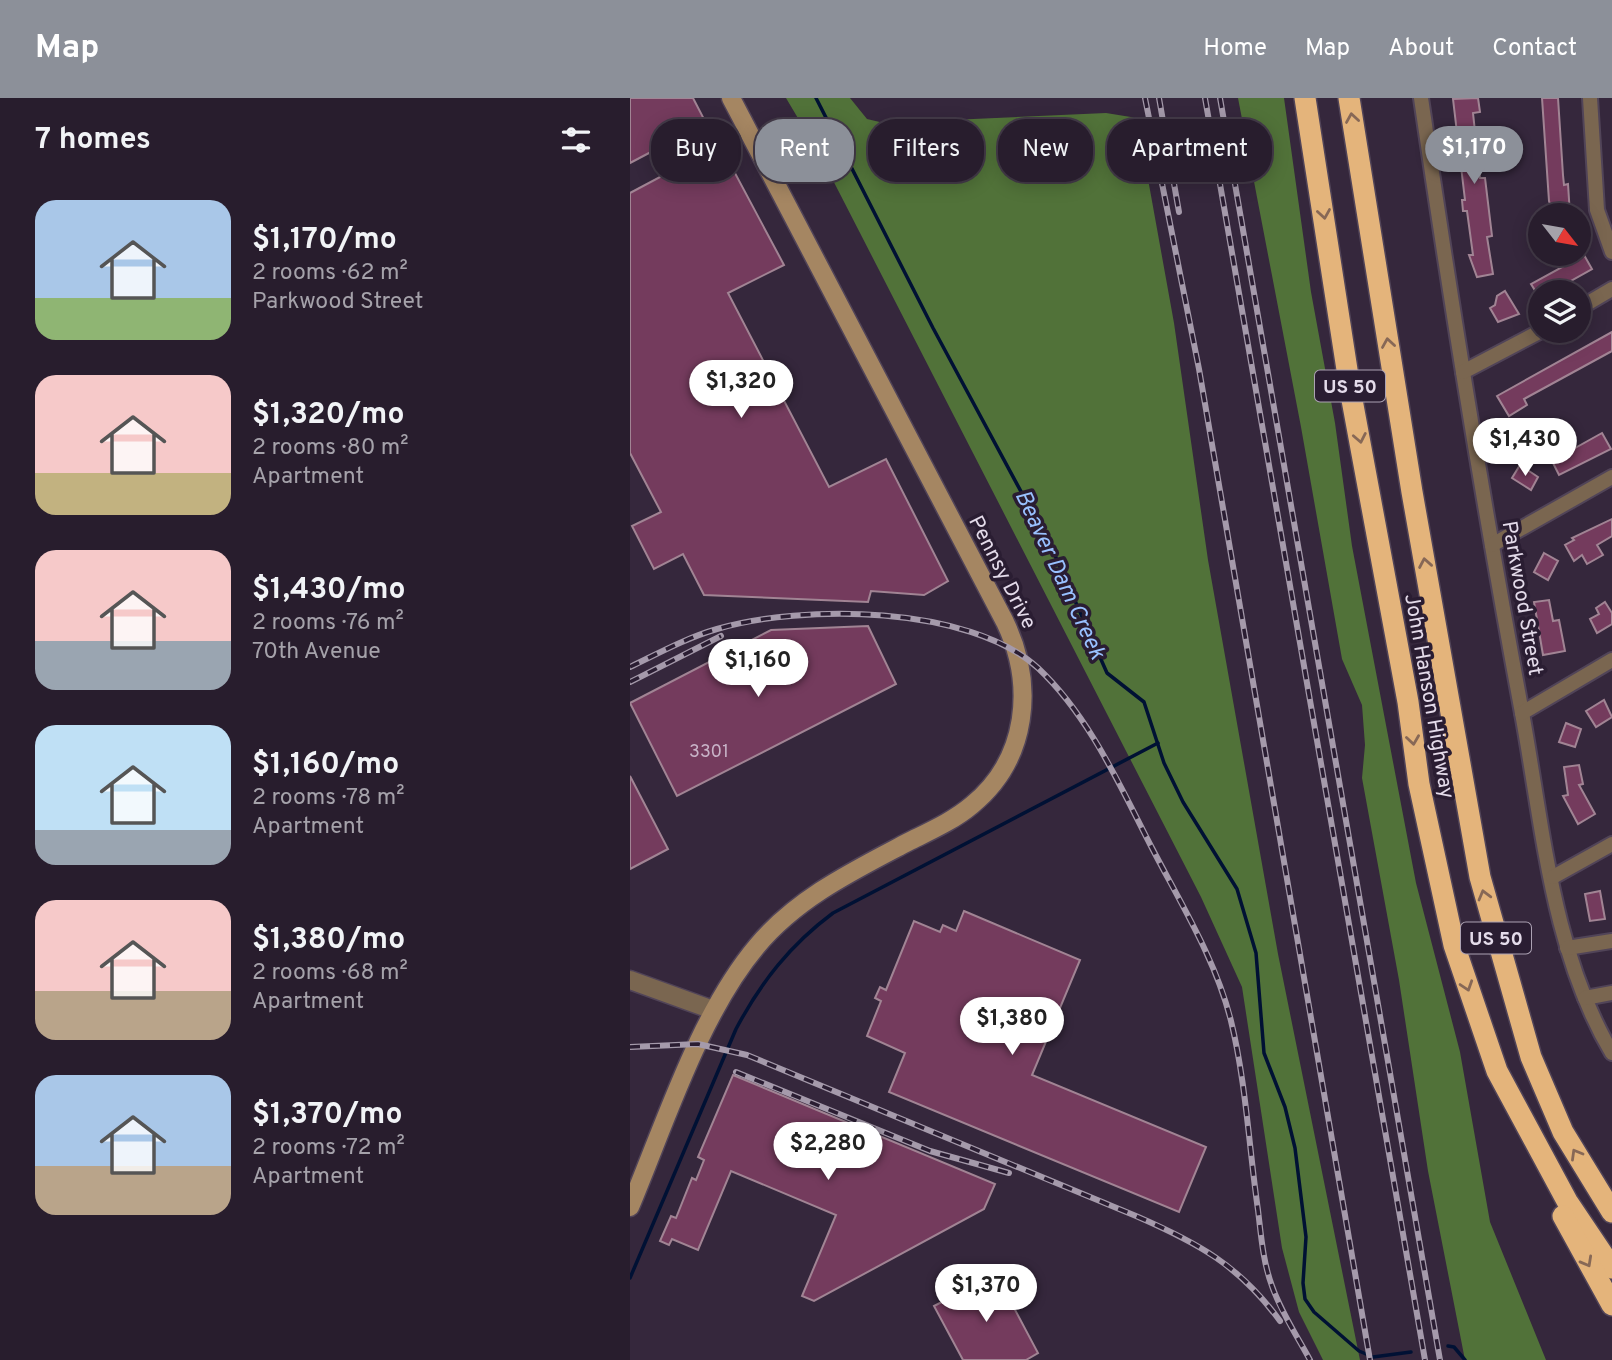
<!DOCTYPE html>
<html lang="en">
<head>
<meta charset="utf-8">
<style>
	body { margin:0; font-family:Overpass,sans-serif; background:#302635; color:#f1f3f6; height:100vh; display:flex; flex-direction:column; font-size:26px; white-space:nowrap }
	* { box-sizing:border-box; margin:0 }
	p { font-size:23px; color:#a5a2aa }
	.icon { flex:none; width:38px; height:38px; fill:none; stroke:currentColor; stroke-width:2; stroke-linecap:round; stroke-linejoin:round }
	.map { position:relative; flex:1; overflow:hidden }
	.side { display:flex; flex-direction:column; background:#281d2d; width:630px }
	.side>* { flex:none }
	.banner { position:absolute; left:21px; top:21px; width:665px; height:63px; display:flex; gap:14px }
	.needle { width:46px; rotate:121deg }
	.buttons { position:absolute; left:898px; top:105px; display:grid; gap:14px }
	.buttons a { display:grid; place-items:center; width:63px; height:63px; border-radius:50%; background:#281d2d; box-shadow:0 4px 18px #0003,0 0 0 2px #443b49; font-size:35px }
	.price { position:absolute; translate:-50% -60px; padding:0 16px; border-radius:24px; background:#fff; color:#222; font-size:23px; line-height:46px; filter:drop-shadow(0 2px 4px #0008) }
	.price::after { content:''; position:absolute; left:50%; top:42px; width:21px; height:16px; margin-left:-10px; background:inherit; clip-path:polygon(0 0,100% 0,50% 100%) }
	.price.active { background:#8c9099; color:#fff }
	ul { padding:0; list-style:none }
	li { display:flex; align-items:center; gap:21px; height:175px; padding:0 35px }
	li span { display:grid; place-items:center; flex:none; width:196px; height:140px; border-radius:21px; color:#555 }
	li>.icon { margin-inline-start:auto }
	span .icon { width:84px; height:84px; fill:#fffc; stroke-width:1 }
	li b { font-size:30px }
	h2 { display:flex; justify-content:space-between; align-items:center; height:84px; padding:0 35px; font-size:30px }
	.tag { padding:0 24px; border-radius:28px; background:#281d2d; box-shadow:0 4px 18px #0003,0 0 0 2px #443b49; font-size:24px; line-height:63px }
	.tag.active { background:#8c9099; color:#fff }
	header { display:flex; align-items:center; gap:42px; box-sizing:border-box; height:98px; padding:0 35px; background:#8c9099; color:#fff }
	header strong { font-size:33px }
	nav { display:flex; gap:38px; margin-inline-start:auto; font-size:24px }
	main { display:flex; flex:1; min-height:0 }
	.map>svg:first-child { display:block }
	.forest { fill:#517239 }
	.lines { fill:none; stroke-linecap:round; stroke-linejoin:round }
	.stream { stroke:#001134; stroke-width:3.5 }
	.building { fill:#743b5d; stroke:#a18494; stroke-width:2 }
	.minor-casing { stroke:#514458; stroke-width:18 }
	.tertiary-casing { stroke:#514458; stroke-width:21 }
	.secondary-casing { stroke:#514458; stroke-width:21 }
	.motorway-casing { stroke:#514458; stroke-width:24 }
	.minor { stroke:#7a6650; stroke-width:14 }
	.tertiary { stroke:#7a6650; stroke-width:18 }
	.secondary { stroke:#a58662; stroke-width:18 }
	.motorway { stroke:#e4b47b; stroke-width:21 }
	.rail-casing { stroke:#a59aab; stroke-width:6 }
	.rail { stroke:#2a1d32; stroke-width:3.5; stroke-dasharray:10; stroke-linecap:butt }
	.oneway { stroke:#876856 }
	.labels { text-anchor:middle; stroke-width:7; stroke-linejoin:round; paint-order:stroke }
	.number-label { font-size:18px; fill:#c8b3c7 }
	.shield { fill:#2a1d32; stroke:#aca2b3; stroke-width:2 }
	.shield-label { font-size:19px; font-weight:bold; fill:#e4dbea }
	.street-label { font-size:21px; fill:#e4dbea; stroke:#2a1d32 }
	.water-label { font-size:23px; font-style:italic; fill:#99c1ff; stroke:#2a1d32 }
</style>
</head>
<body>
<header>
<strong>Map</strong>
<nav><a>Home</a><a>Map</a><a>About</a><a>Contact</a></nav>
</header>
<main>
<section class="side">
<h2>7 homes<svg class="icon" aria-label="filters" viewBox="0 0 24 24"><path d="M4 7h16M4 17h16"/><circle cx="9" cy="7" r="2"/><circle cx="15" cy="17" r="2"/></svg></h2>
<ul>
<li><span style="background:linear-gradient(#a9c7e8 70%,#8fb573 0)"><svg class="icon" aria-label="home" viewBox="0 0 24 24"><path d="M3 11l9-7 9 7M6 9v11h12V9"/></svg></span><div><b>$1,170/mo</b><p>2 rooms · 62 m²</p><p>Parkwood Street</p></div></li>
<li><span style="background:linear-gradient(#f6c9c9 70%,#c2b280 0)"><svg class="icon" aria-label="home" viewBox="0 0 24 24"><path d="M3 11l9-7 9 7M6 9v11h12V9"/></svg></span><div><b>$1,320/mo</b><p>2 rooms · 80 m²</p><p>Apartment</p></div></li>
<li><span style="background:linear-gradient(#f6c9c9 65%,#9aa5b1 0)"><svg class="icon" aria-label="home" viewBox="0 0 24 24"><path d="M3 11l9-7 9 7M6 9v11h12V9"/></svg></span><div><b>$1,430/mo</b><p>2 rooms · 76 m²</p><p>70th Avenue</p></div></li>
<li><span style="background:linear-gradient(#bfe0f5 75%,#9aa5b1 0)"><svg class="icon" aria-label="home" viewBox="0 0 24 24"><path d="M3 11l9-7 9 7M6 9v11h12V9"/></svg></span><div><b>$1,160/mo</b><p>2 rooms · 78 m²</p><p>Apartment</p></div></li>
<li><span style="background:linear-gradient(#f6c9c9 65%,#b9a48a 0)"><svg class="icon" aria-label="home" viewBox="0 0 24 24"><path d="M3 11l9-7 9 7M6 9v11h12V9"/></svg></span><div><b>$1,380/mo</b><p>2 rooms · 68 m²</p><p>Apartment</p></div></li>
<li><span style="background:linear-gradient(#a9c7e8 65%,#b9a48a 0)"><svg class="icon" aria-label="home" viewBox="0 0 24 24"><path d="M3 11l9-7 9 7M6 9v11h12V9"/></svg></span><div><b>$1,370/mo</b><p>2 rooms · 72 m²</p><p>Apartment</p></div></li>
</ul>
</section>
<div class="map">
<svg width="982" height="1262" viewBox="0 0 982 1262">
	<rect width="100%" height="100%" fill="#35273c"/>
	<!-- forest -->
	<g class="forest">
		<path d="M156,0h64l17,21 17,4 222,-10 31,5 37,205 34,237 70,394 82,406h-37l-24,-48 -17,-64 -40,-261 -41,-90 -380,-740z"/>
		<path d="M608,0h46l27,194 24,131 17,123 64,337 44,169 30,170 56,138h-81l-37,-189 -29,-191 -37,-202 3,-33 -3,-40 -20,-46 -41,-232z"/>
	</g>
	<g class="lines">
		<!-- stream -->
		<g class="stream">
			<path d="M186,0l117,230 120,223 54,122 37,29 20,61 19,39 54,87 19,64 8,100 21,54 10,41 11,89 -3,46 2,16 9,13 45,39 14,6 38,-5"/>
			<path d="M0,1180l106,-249c25,-47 54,-84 97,-116l325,-170"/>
			<path d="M818,1248l6,1 11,13"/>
		</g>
	</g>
	<!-- building -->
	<g class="building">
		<path d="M0,0h63l13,25 -76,40z"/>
		<path d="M848,0l2,14 -7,1 7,65h5l7,58 -5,1 6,37 -16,3 -8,-22h4l-6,-44h-4l-1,-11h3l-12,-101z"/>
		<path d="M912,0h16l5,77 1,10 4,-1 2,31h-16l-5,-14z"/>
		<path d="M90,47l64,120 -56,28 101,194 57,-28 62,122 -24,14 -53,-4 -3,11 -164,-7 -21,-41 -29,15 -22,-43 29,-14 -31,-59v-260z"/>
		<path d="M954,157l8,14 -41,23h-15l-5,-8z"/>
		<path d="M875,193l14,23 -21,8 -8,-14 5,-3 2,-9z"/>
		<path d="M982,234v19l-88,48 3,6 -18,11 -12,-20z"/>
		<path d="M972,335l9,16 -52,26 -7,-14z"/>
		<path d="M890,367l18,12 -7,13 -19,-12z"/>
		<path d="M982,421v17l-15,9 6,10 -16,9 -5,-9 -8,6 -9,-16 9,-5 -2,-2z"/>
		<path d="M914,455l14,8 -10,19 -14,-8z"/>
		<path d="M919,502l4,21 6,-1 6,31 -22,4 -9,-53z"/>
		<path d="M975,504l7,11v11l-15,9 -7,-14 9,-5 -3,-6z"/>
		<path d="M238,528l28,58 -219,112 -47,-93 141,-73z"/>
		<path d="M974,602l8,17 -16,10 -10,-16z"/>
		<path d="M936,625l15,6 -6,18 -16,-5z"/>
		<path d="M949,667l4,19 -4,1 16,29 -17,10 -15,-28 5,-1 -4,-28z"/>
		<path d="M0,678l38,73 -38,20z"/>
		<path d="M970,793l5,28 -15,2 -5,-27z"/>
		<path d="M334,813l116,49 -48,115 174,72 -27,65 -290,-120 16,-39 -38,-17 14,-35 -6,-3 5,-11 6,3 28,-69 26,11 3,-7 13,6z"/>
		<path d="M103,977l262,109 -11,25 -170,92 -12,-5 34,-81 -105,-44 -33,79 -26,-11 -3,6 -9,-4 11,-25 5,2 16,-40 4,2 8,-20 -6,-3z"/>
		<path d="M366,1176l42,79 -12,7h-63l-29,-54z"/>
	</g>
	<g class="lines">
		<defs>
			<g id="minor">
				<path d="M791,0c30,206 63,411 101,615 21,114 30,239 90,340"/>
				<path d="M960,0l7,112 15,42"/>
				<path d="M948,211l34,-20"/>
				<path d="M833,274l78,-41"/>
				<path d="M862,447l120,-68"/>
				<path d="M892,615l90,-53"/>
				<path d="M923,779l59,-33"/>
				<path d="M937,850l45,-7"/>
				<path d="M955,900l27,-5"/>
			</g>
			<path id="tertiary" d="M0,882l83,30"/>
			<path id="secondary" d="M0,1109c35,-83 69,-192 127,-261 40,-48 96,-75 151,-104 22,-11 45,-21 64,-37 56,-46 63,-120 33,-183l-274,-524"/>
			<g id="motorway">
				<path d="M675,0l45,291 58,313 11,82 35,161 43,126 70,130 45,67"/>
				<path d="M719,0l63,394 68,385 51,180 32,75 49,80"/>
				<path d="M933,1118l49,89"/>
			</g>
		</defs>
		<!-- minor casing -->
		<use href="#minor" class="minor-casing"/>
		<!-- tertiary casing -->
		<use href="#tertiary" class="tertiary-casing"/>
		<!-- secondary casing -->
		<use href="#secondary" class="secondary-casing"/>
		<!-- motorway casing -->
		<use href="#motorway" class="motorway-casing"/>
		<!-- minor -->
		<use href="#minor" class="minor"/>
		<!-- tertiary -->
		<use href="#tertiary" class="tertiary"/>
		<!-- secondary -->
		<use href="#secondary" class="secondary"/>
		<!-- motorway -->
		<use href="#motorway" class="motorway"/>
		<defs>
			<g id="rail">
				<path d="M515,0l54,271 171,991"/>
				<path d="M529,0l20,114"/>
				<path d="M575,0l220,1262"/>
				<path d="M590,0l220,1262"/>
				<path d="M0,569c29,-14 56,-29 87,-38 85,-25 252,-24 321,39 52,49 82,118 114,180 29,56 64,112 79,173 15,61 18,127 27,189 3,25 5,52 14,76 9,26 25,50 38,74"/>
				<path d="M0,584l91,-46"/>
				<path d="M0,949l68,-3 49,11 389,161c62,27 103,49 144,105"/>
				<path d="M106,974l194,79 79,22"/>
			</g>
		</defs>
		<!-- rail casing -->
		<use href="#rail" class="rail-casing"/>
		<!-- rail -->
		<use href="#rail" class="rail"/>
	</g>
	<!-- one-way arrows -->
	<defs><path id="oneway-chevron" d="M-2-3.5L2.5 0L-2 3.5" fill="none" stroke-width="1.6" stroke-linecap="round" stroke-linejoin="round" transform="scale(1.75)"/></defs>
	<g class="oneway">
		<use href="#oneway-chevron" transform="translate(722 20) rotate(-99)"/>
		<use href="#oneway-chevron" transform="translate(694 116) rotate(81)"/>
		<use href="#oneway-chevron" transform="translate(758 245) rotate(-99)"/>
		<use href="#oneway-chevron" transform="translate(730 340) rotate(79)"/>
		<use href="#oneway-chevron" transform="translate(795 465) rotate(-100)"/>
		<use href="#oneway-chevron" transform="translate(783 642) rotate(82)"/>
		<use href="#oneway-chevron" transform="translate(854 797) rotate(-105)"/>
		<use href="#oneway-chevron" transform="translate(837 888) rotate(72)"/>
		<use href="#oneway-chevron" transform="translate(946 1056) rotate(-120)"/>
		<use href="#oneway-chevron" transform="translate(957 1164) rotate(61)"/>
	</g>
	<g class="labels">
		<!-- number labels -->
		<g class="number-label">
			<text x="79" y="659">3301</text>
		</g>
		<!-- shield labels -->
		<g class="shield">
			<rect x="685" y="272.5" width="70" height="31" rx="5"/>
			<rect x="831" y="824.5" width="70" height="31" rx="5"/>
		</g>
		<g class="shield-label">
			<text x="720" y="295">US 50</text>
			<text x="866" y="847">US 50</text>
		</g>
		<!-- street labels -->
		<g class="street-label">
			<text transform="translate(373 474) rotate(63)" y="7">Pennsy Drive</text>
			<text transform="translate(893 500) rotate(80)" y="7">Parkwood Street</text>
			<text transform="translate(800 598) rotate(80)" y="7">John Hanson Highway</text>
		</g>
		<!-- water labels -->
		<g class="water-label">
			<text transform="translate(431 476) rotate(65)" y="8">Beaver Dam Creek</text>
		</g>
	</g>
</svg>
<div class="buttons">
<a><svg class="needle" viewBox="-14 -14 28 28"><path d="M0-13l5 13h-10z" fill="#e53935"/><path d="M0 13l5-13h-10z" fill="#a5a2aa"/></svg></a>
<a><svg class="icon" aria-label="layers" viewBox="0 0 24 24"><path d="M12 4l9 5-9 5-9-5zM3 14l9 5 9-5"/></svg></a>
</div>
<b class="price active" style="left:844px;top:88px">$1,170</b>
<b class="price" style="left:111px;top:322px">$1,320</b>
<b class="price" style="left:895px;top:380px">$1,430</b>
<b class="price" style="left:128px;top:601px">$1,160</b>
<b class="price" style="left:382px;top:959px">$1,380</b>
<b class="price" style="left:198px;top:1084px">$2,280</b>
<b class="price" style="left:356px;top:1226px">$1,370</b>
<div class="banner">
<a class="tag">Buy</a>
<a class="tag active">Rent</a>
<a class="tag">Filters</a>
<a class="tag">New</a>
<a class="tag">Apartment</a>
</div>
</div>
</main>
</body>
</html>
